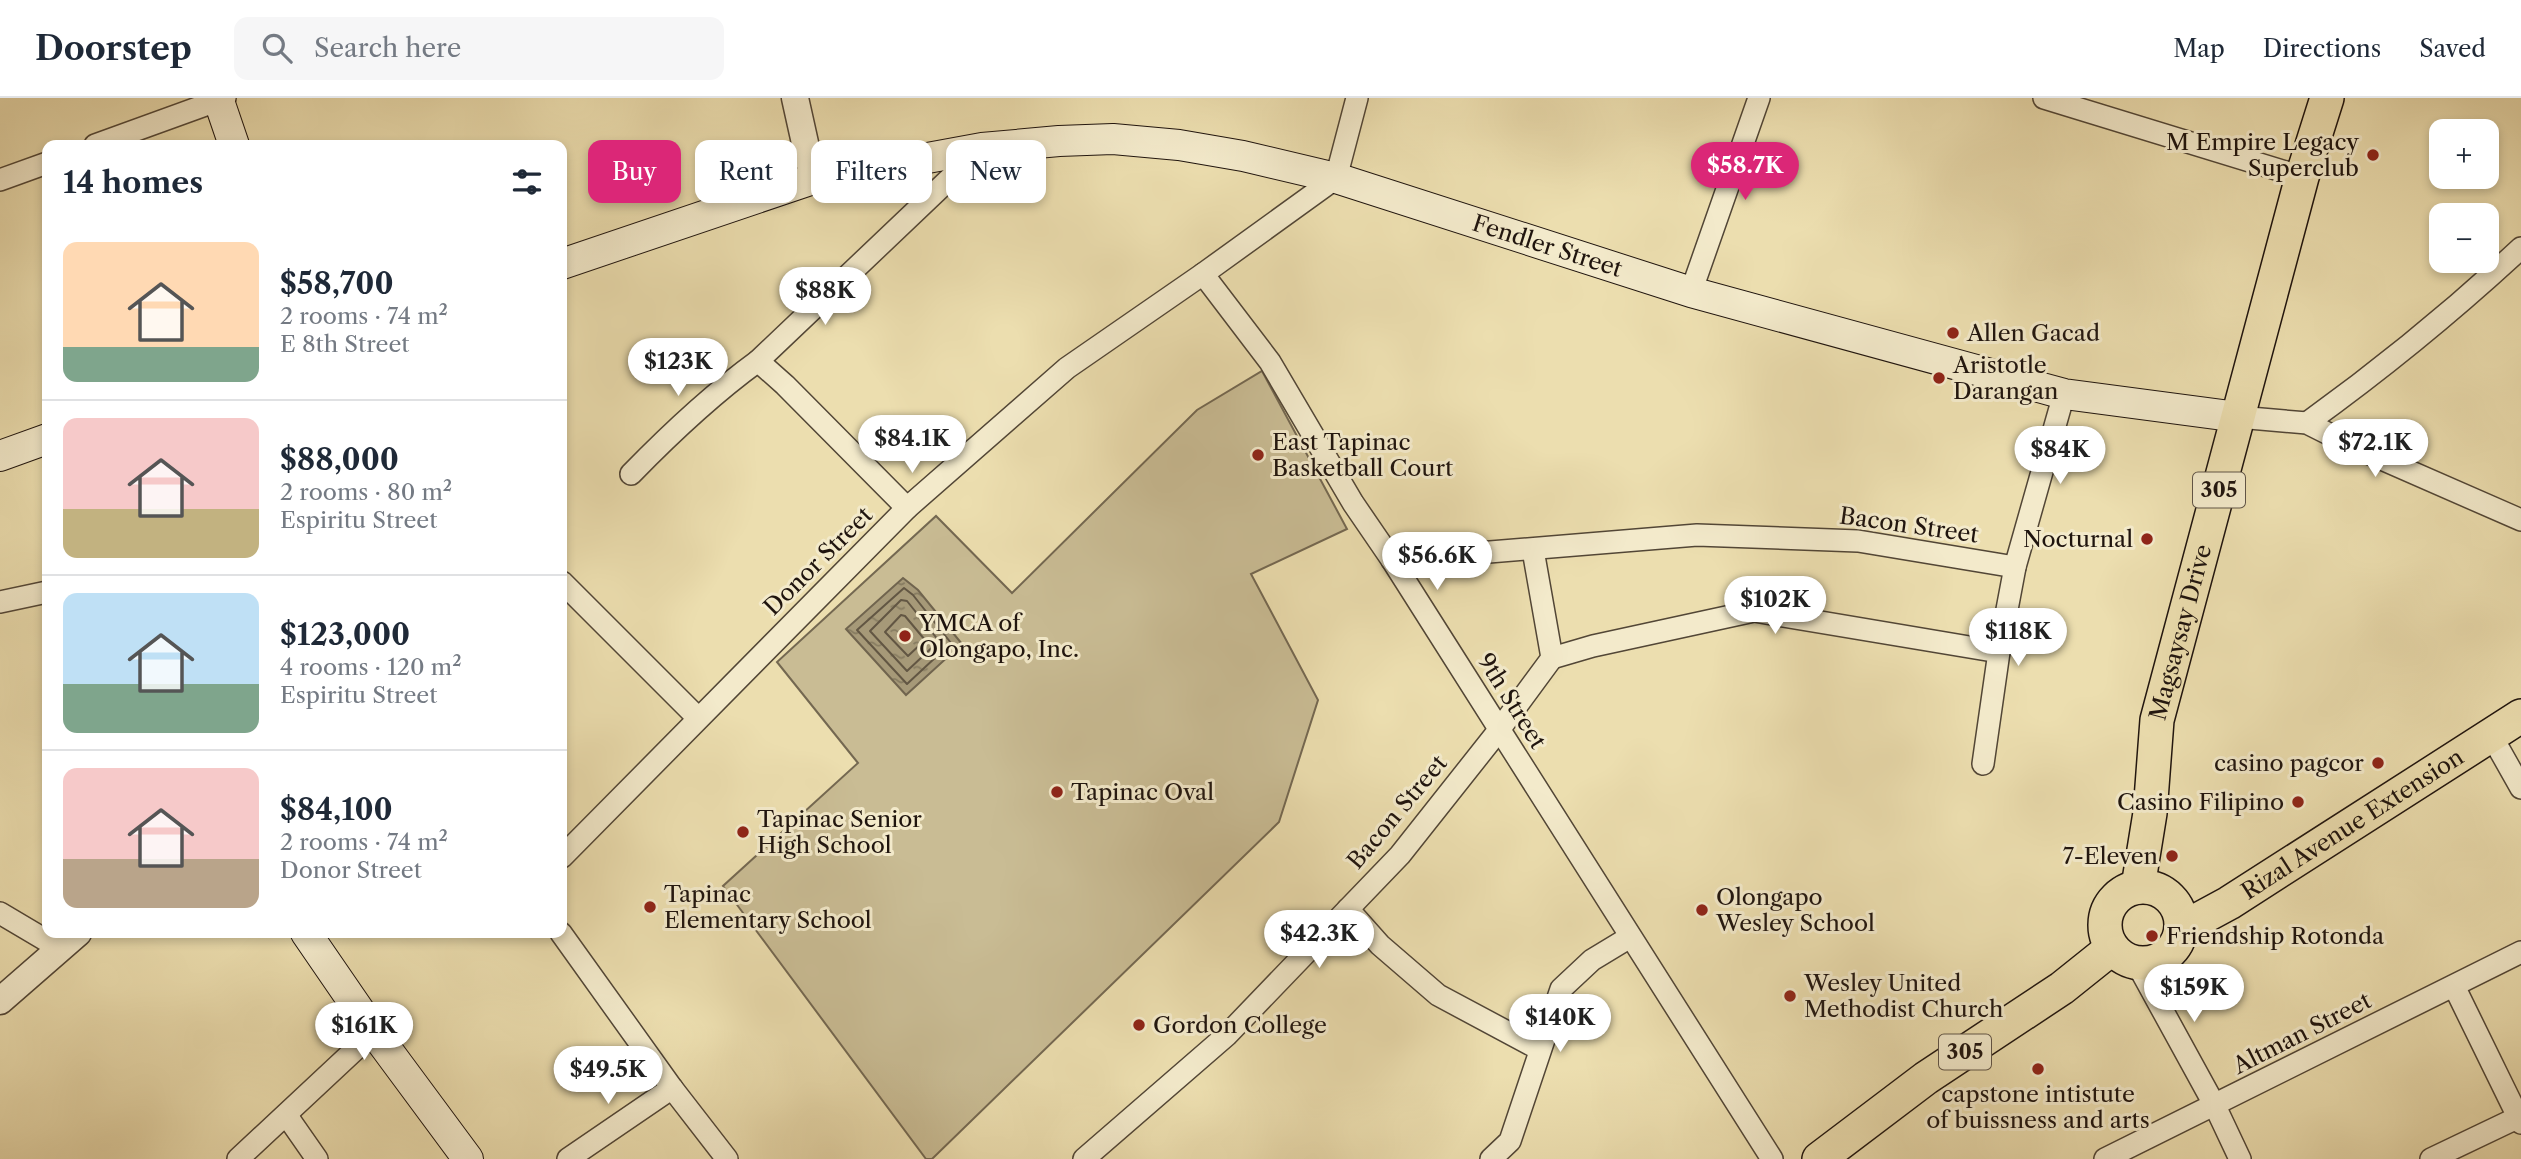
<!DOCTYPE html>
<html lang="en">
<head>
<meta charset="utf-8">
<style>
	body { margin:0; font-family:"Libre Caslon Text",serif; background:#f6f6f7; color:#1f2937; height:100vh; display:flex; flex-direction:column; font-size:26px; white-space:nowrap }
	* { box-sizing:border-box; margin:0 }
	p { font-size:23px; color:#747a83 }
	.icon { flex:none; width:38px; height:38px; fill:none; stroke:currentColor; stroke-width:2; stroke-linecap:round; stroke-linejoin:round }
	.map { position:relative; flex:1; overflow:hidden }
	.side { position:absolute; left:42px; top:42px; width:525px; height:798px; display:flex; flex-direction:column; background:#fff; border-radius:14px; box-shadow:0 4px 10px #0003 }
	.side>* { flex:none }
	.hud { position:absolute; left:588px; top:42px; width:665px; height:63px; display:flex; gap:14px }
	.buttons { position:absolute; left:2429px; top:21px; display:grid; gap:14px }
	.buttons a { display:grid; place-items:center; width:70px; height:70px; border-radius:14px; background:#fff; box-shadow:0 4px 10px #0003; font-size:35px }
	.price { position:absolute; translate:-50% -60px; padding:0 16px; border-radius:24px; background:#fff; color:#222; font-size:23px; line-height:46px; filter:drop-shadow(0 2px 4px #0008) }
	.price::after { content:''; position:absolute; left:50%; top:42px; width:21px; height:16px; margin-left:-10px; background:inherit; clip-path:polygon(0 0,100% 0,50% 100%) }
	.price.selected { background:#db2777; color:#fff }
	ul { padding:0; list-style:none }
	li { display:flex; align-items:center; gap:21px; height:175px; padding:0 21px }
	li+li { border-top:2px solid #e0e1e3 }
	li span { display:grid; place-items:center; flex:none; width:196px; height:140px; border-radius:14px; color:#555 }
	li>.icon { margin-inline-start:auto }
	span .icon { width:84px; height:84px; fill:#fffc; stroke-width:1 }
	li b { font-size:30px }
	h2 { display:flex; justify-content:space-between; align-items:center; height:84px; padding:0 21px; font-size:30px }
	.tag { padding:0 24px; border-radius:14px; background:#fff; box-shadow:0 4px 10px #0003; font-size:24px; line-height:63px }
	.tag.selected { background:#db2777; color:#fff }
	header { display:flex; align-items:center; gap:42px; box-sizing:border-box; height:98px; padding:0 35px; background:#fff; border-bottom:2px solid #e0e1e3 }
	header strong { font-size:33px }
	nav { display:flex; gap:38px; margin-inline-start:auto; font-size:24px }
	.search { width:490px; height:63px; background:#f6f6f7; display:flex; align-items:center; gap:18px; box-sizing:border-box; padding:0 24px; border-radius:14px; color:#747a83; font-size:26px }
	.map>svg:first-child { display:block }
	.garden { fill:#c9bc94; stroke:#746851; stroke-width:2 }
	.water { fill:url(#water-ripples); stroke:#70644e; stroke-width:2 }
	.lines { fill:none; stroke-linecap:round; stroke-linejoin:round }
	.shore { stroke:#625643; stroke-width:2 }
	.minor-casing { stroke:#524636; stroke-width:24 }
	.tertiary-casing { stroke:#524636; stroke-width:29 }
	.secondary-casing { stroke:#1f140e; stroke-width:32 }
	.primary-casing { stroke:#1f140e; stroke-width:36 }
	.minor { stroke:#f3eacb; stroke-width:21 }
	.tertiary { stroke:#f3eacb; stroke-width:26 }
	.secondary { stroke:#f3eacb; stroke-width:30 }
	.primary { stroke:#ecdeaf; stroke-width:33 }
	.poi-dot { fill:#8f2418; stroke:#f3eacb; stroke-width:2.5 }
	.labels { text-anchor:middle; stroke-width:6; stroke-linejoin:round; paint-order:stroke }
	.shield { fill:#f3eacb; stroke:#5f5447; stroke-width:2 }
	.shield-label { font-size:21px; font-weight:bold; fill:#1f140e }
	.poi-label { font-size:23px; fill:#1f140e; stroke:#f3eacb; text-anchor:start }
	.street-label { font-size:23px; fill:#1f140e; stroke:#f3eacb }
</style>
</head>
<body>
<header>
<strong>Doorstep</strong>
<div class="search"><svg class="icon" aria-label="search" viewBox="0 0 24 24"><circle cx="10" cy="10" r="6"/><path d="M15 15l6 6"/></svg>Search here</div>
<nav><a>Map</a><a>Directions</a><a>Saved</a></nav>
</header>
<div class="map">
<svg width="2521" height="1061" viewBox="0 0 2521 1061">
	<defs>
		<pattern id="water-ripples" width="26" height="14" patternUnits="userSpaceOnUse" patternTransform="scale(1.75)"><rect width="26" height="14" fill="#a69978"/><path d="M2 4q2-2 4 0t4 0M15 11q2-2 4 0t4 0" fill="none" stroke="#877c61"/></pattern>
	</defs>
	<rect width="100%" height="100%" fill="#ecdeaf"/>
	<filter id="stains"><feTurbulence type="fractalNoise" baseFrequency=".00286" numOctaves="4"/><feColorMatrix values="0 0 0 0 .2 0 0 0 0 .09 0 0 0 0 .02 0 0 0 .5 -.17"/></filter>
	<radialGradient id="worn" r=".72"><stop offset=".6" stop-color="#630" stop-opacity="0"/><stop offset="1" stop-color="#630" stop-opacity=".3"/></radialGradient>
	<!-- garden -->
	<path class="garden" d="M1262,273l85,158 -96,45 67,126 -39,122 -347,337h-6l-203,-273 135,-123 -81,-101 159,-146 76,77 185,-183z"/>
	<!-- water -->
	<path class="water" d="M903,480l15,12 44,54 -56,51 -60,-66z"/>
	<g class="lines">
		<!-- shore -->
		<g class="shore">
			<path d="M904,490l9,7 38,48 -44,41 -50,-54z"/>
			<path d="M901,502l6,1 32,40 -32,30 -37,-40z"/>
			<path d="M901,517l4,1 20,24 -17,16 -23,-24z"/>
		</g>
		<defs>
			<g id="minor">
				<path d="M2044,0l258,79"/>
				<path d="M95,47l130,-47"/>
				<path d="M0,82l47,-17"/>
				<path d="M1203,176l67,88 83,141 39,57 380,599"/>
				<path d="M1691,194l68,-194"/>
				<path d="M2238,319l69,6 54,27 160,70"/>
				<path d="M2307,325c75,-54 146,-112 214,-175"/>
				<path d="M631,376c40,-41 80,-79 127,-113"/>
				<path d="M907,410l-122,-123 -27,-24 224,-213"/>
				<path d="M1392,462l305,-25 161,6 157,26"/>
				<path d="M562,484l136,136"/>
				<path d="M0,504l47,-10"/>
				<path d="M1552,560l41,-12 161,-35 245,41"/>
				<path d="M2491,637l30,53"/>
				<path d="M1983,666l16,-112 16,-85 49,-173"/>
				<path d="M562,759l345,-349 160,-140 136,-94 133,-96 21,-80"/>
				<path d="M1348,811l32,36 58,50 101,54"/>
				<path d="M0,815l59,35"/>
				<path d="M561,835l111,155 55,71"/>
				<path d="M2136,864l79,144 25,53"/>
				<path d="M2454,888l67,137"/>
				<path d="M287,1018l30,43"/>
				<path d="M238,1061l136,-127"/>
				<path d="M568,1061l104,-71"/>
				<path d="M1084,1061l143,-124 173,-180 99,-125 53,-72 -19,-108"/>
				<path d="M1491,1061l19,-18 51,-152 31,-29 38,-23"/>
				<path d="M2105,1061l416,-207"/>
				<path d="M2431,1061l90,-43"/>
			</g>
			<g id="tertiary">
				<path d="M795,0l18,81"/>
				<path d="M0,903l78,-68"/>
			</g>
			<g id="secondary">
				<path d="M218,0l16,47"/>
				<path id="s1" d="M562,166l251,-85 169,-31 77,-7 54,-2 66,6 64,11 93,22 355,114 373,102 174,23"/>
				<path d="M0,358l47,-17"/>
				<path d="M306,835l68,99 94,127"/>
			</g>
			<g id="primary">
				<path id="s2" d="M2138,789l12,-74 7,-93 145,-543 25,-79"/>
				<circle cx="2143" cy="827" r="38"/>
				<path id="s3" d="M2181,831l48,-26 292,-187"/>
				<path d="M1819,1061l107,-81 136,-90 50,-40"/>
			</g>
		</defs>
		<!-- minor casing -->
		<use href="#minor" class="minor-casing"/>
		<!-- tertiary casing -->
		<use href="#tertiary" class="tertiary-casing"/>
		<!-- secondary casing -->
		<use href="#secondary" class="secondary-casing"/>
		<!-- primary casing -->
		<use href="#primary" class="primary-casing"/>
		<!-- minor -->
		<use href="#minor" class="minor"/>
		<!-- tertiary -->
		<use href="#tertiary" class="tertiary"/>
		<!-- secondary -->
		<use href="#secondary" class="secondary"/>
		<!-- primary -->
		<use href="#primary" class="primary"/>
	</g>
	<!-- markers -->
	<g class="poi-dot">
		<circle cx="2373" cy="57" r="7"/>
		<circle cx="1953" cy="235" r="7"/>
		<circle cx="1939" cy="280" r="7"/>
		<circle cx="1258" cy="357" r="7"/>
		<circle cx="2147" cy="441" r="7"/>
		<circle cx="905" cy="538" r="7"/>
		<circle cx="2378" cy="665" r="7"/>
		<circle cx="1057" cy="694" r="7"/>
		<circle cx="2298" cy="704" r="7"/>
		<circle cx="743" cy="734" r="7"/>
		<circle cx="2172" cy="758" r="7"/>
		<circle cx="650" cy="809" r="7"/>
		<circle cx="1702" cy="812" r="7"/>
		<circle cx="2152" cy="838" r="7"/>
		<circle cx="1790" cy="898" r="7"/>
		<circle cx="1139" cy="927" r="7"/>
		<circle cx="2038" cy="971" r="7"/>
	</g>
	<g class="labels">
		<!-- shield labels -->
		<g class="shield">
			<rect x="2193" y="374.5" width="52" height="35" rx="5"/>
			<rect x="1939" y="936.5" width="52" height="35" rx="5"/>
		</g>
		<g class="shield-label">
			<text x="2219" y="399">305</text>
			<text x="1965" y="961">305</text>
		</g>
		<!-- poi labels -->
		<g class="poi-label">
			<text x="2359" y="52" text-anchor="end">M Empire Legacy<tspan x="2359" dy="26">Superclub</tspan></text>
			<text x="1967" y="243">Allen Gacad</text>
			<text x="1953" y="275">Aristotle<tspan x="1953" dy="26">Darangan</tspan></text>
			<text x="1272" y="352">East Tapinac<tspan x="1272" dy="26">Basketball Court</tspan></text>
			<text x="2133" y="449" text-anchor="end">Nocturnal</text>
			<text x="919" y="533">YMCA of<tspan x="919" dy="26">Olongapo, Inc.</tspan></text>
			<text x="2364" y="673" text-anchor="end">casino pagcor</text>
			<text x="1071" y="702">Tapinac Oval</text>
			<text x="2284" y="712" text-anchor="end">Casino Filipino</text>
			<text x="757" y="729">Tapinac Senior<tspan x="757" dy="26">High School</tspan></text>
			<text x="2158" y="766" text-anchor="end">7-Eleven</text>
			<text x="664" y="804">Tapinac<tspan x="664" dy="26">Elementary School</tspan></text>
			<text x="1716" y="807">Olongapo<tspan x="1716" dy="26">Wesley School</tspan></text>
			<text x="2166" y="846">Friendship Rotonda</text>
			<text x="1804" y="893">Wesley United<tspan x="1804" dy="26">Methodist Church</tspan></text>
			<text x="1153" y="935">Gordon College</text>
			<text x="2038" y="1004" text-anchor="middle">capstone intistute<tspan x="2038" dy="26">of buissness and arts</tspan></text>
		</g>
		<!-- street labels -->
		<g class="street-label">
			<text dy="8" stroke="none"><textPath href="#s1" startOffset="1017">Fendler Street</textPath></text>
			<text transform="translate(1909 427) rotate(8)" y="8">Bacon Street</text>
			<text transform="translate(818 463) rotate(-45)" y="8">Donor Street</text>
			<text dy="8" stroke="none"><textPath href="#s2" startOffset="259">Magsaysay Drive</textPath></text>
			<text transform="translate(1512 603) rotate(58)" y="8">9th Street</text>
			<text transform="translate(1397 714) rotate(-50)" y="8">Bacon Street</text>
			<text dy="8" stroke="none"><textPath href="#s3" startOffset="201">Rizal Avenue Extension</textPath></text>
			<text transform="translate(2302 935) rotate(-27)" y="8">Altman Street</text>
		</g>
	</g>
	<rect width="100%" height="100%" filter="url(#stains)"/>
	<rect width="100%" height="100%" fill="url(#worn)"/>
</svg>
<div class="buttons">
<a>+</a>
<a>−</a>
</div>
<b class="price selected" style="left:1745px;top:104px">$58.7K</b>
<b class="price" style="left:825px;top:229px">$88K</b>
<b class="price" style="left:678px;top:300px">$123K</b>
<b class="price" style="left:912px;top:377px">$84.1K</b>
<b class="price" style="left:2375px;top:381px">$72.1K</b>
<b class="price" style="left:2060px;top:388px">$84K</b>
<b class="price" style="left:1437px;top:494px">$56.6K</b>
<b class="price" style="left:1775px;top:538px">$102K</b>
<b class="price" style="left:2018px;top:570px">$118K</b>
<b class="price" style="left:1319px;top:872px">$42.3K</b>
<b class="price" style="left:2194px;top:926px">$159K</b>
<b class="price" style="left:1560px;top:956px">$140K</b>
<b class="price" style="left:364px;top:964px">$161K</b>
<b class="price" style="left:608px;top:1008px">$49.5K</b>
<div class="hud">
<a class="tag selected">Buy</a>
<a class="tag">Rent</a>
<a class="tag">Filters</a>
<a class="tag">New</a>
</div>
<section class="side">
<h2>14 homes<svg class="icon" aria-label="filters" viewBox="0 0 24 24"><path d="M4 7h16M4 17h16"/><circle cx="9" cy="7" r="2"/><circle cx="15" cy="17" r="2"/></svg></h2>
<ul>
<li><span style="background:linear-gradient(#ffd9b3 75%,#7fa58c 0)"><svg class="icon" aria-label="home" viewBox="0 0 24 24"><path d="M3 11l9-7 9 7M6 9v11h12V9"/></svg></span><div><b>$58,700</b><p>2 rooms · 74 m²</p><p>E 8th Street</p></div></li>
<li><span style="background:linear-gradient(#f6c9c9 65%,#c2b280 0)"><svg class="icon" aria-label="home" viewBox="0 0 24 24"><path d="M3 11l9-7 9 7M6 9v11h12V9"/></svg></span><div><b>$88,000</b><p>2 rooms · 80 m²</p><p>Espiritu Street</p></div></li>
<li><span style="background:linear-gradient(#bfe0f5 65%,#7fa58c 0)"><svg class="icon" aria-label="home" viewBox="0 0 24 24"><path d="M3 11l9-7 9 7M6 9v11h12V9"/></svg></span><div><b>$123,000</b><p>4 rooms · 120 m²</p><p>Espiritu Street</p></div></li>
<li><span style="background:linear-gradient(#f6c9c9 65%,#b9a48a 0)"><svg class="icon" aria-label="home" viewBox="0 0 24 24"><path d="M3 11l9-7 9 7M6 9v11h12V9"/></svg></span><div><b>$84,100</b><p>2 rooms · 74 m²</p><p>Donor Street</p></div></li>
</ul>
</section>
</div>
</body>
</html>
